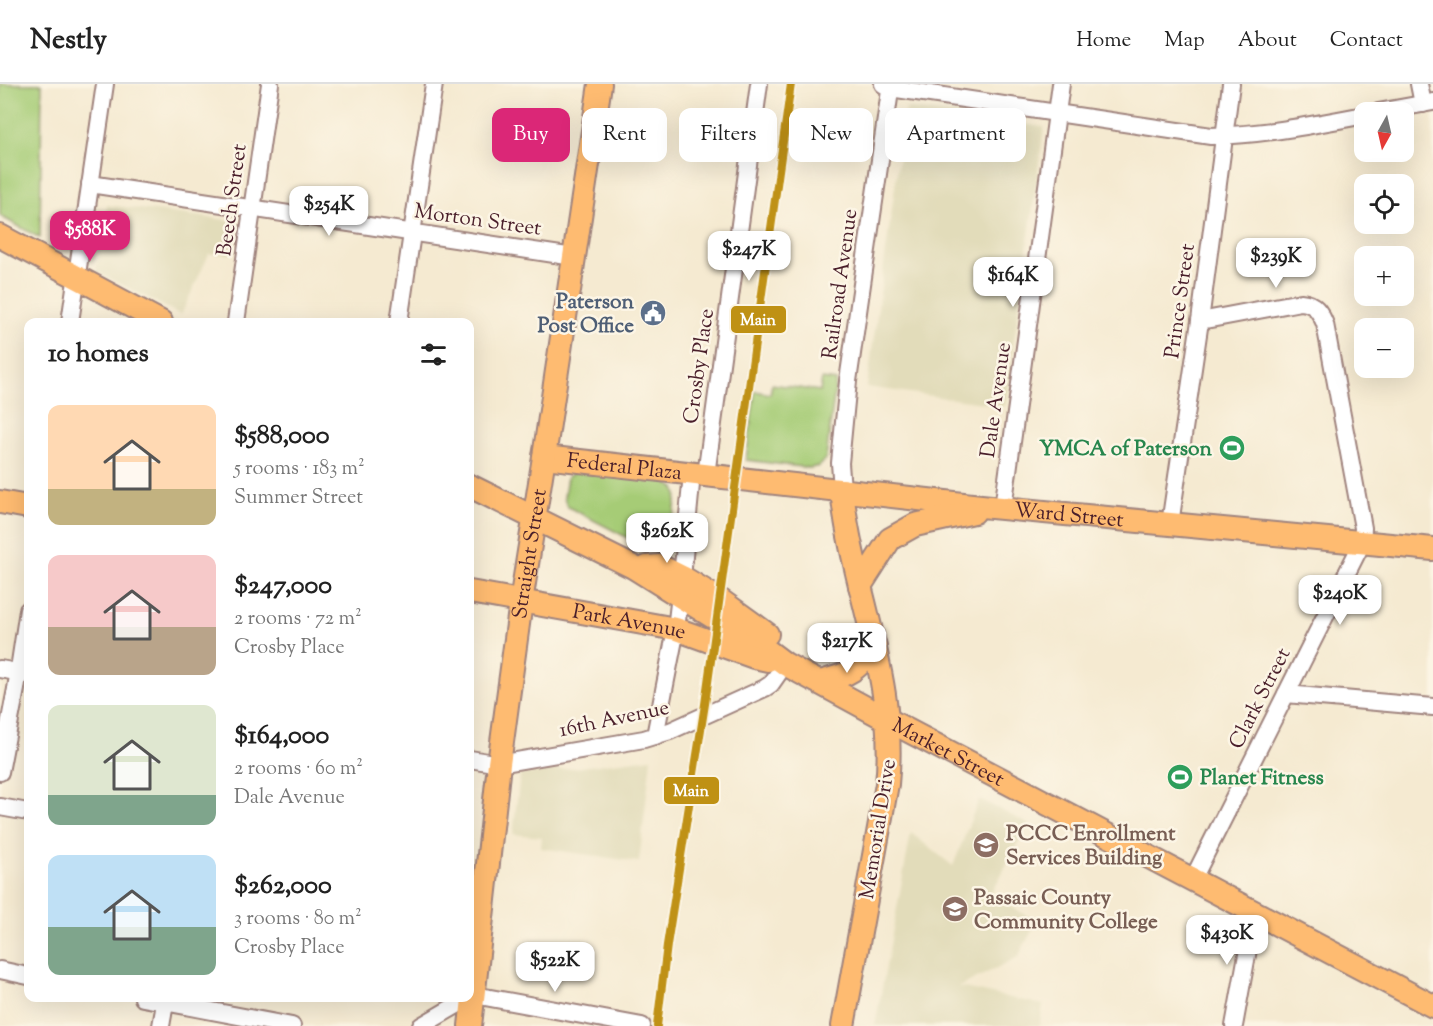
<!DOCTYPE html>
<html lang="en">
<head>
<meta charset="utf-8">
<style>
	body { margin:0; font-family:"Sorts Mill Goudy",serif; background:#f6f6f6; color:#222; height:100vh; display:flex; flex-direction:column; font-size:22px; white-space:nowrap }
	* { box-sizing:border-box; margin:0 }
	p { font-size:20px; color:#767676 }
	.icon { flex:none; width:33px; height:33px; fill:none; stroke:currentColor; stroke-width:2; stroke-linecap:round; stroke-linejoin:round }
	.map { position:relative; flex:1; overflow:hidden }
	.panel { position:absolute; left:24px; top:234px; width:450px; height:684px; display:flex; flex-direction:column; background:#fff; border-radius:12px; box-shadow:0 6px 24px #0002 }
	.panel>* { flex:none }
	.top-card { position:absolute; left:492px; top:24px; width:570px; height:54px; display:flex; gap:12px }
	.needle { width:39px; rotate:188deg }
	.tools { position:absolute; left:1354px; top:18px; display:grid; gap:12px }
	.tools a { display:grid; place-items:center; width:60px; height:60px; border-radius:12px; background:#fff; box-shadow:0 6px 24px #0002; font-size:30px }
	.price { position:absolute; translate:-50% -51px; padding:0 14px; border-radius:12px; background:#fff; color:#222; font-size:20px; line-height:39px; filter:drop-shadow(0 2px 3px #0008) }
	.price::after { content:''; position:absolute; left:50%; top:36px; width:18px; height:14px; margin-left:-9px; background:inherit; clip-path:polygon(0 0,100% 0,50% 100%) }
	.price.on { background:#db2777; color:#fff }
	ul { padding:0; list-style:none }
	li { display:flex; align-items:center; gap:18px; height:150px; padding:0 24px }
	li span { display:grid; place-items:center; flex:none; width:168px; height:120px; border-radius:12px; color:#555 }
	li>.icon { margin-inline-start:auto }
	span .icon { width:72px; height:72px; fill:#fffc; stroke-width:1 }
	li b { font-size:26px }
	h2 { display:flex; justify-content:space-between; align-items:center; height:72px; padding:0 24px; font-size:26px }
	.pill { padding:0 21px; border-radius:12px; background:#fff; box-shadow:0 6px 24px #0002; font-size:21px; line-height:54px }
	.pill.on { background:#db2777; color:#fff }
	header { display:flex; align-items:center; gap:36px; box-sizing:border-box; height:84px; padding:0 30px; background:#fff; border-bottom:2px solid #e0e0e0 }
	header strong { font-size:28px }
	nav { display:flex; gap:33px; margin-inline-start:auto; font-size:21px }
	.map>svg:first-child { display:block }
	.built { fill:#e2dcba }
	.green { fill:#a6cc76; stroke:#787650; stroke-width:1.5 }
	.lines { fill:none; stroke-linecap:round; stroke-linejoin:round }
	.minor-casing { stroke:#a0847e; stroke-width:20 }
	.major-casing { stroke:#a0847e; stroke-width:26 }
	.minor { stroke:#fff; stroke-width:16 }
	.major { stroke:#febb71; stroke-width:22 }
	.rail-1-casing { stroke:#fcf5e5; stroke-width:12 }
	.rail-1 { stroke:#bf9114; stroke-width:8 }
	.labels { text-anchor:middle; stroke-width:5; stroke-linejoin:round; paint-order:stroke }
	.street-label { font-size:21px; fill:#4a1f2b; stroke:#fcf5e5 }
	.service-label { font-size:21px; font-weight:bold; fill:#4e5e75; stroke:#fcf5e5; text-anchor:end }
	.leisure-label { font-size:21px; font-weight:bold; fill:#27864d; stroke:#fcf5e5; text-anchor:end }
	.education-label { font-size:21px; font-weight:bold; fill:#785e54; stroke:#fcf5e5; text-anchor:start }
	.line-badge { stroke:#fcf5e5; stroke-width:2 }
	.badge-label { font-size:16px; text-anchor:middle; font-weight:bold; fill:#fff }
</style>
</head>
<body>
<header>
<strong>Nestly</strong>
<nav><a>Home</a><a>Map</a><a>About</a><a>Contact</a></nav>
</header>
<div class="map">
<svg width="1433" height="942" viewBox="0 0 1433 942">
	<rect width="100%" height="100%" fill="#fcf5e5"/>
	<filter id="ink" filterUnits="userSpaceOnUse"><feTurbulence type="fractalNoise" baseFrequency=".0167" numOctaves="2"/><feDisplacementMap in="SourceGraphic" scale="12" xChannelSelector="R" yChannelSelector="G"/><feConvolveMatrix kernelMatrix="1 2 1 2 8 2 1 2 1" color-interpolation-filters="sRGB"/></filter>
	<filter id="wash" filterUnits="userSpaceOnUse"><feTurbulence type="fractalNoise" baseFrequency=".008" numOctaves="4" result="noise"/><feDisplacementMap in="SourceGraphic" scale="24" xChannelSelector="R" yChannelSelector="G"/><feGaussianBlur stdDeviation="1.35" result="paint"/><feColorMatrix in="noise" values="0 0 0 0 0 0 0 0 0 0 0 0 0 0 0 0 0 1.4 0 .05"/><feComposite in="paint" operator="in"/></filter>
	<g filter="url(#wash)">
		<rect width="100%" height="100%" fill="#f5ead1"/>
		<!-- built -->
		<g class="built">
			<path d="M906,24l138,19 -39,279 -138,-19z"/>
			<path d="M107,121l128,16 -4,33h-22l-28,61 -85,-44z"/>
			<path d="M651,674l-12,104 -98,-14 1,-11 -29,-3 7,-59z"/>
			<path d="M979,715l49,25 -38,72 47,25 -19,36 -59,30 84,18 -4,21h-164l36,-193 42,33z"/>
		</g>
		<!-- green -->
		<g class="green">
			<path d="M0,0h42l-2,154 -40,-22z"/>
			<path d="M822,295l14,2 -10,77 -7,8 -9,2 -64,-8 9,-69 15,3 2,-10 48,7z"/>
			<path d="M575,388l88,9 12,7 2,7 -8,53 -5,4 -7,1 -89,-46 -4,-9 3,-21z"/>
		</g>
	</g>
	<g filter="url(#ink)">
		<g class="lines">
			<defs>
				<g id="minor">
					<path d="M883,0l7,4 321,48c52,-1 102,-11 154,-21"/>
					<path d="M1419,0l4,20"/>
					<path d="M1378,28l55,-10"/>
					<path d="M90,100l484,73"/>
					<path d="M70,238l35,-238"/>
					<path d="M236,238l34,-238"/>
					<path d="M399,238l35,-238"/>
					<path d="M706,391l53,-391"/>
					<path d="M842,406l-2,-27 8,-82 43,-297"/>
					<path d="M1003,424l58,-424"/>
					<path d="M1170,440l30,-203 31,-237"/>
					<path d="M682,493l10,-103"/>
					<path d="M0,585l28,5"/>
					<path d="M1286,610l147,13"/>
					<path d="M655,652l21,-107 4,-34"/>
					<path d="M470,675l29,5 145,-25 26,-8 95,-43 6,-4 14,-20"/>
					<path d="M0,688l16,-83 12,-79"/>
					<path d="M0,723l28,5"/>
					<path d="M1193,795l169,-336 1,-15 -38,-204c-5,-12 -10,-21 -24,-22l-101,19"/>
					<path d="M0,886l28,6"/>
					<path d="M143,914l149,28"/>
					<path d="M161,942l5,-28"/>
					<path d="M421,942l53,-31 168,31"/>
					<path d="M1234,942l21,-115"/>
				</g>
				<g id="major">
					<path d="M0,152l161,86"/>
					<path id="s1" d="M544,373l437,49 452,43"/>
					<path id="s2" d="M470,402l163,81 136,85 16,12 103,56 545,286"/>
					<path d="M842,406c10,99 56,193 45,294l-44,242"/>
					<path d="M0,418l28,5"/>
					<path d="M647,483l13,-1 22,11 38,23 47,34"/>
					<path d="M860,502l30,-47 25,-14 59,-13"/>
					<path id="s3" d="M470,508l206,37 78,28 14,3"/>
					<path d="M820,598c32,-8 35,-11 55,-36"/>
					<path id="s4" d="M470,942l29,-262 22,-162 23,-145 56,-373"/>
				</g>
			</defs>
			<!-- minor casing -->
			<use href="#minor" class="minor-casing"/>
			<!-- major casing -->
			<use href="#major" class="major-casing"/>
			<!-- minor -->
			<use href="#minor" class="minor"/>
			<!-- major -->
			<use href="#major" class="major"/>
			<defs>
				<path id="rail-1" d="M657,942l10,-81 38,-241 86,-620"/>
			</defs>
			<!-- rail-1 casing -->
			<use href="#rail-1" class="rail-1-casing"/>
			<!-- rail-1 -->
			<use href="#rail-1" class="rail-1"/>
		</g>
	</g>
	<!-- icons -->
	<defs>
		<symbol id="civic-disc" viewBox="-11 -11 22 22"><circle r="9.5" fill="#5c6f8a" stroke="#fcf5e5"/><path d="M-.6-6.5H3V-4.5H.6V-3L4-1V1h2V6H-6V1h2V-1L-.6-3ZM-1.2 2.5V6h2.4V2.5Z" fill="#fff"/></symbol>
		<symbol id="stadium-disc" viewBox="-11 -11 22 22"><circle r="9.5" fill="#2e9e5b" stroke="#fcf5e5"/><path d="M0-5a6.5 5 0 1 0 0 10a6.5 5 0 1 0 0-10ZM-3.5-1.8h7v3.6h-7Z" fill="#fff"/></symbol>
		<symbol id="university-disc" viewBox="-11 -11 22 22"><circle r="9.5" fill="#8d6e63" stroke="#fcf5e5"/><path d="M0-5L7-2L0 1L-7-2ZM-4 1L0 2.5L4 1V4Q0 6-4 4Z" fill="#fff"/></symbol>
	</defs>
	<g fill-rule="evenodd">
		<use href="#civic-disc" x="638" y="214" width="30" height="30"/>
		<use href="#stadium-disc" x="1217" y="349" width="30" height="30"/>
		<use href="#stadium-disc" x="1165" y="678" width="30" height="30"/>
		<use href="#university-disc" x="971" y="746" width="30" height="30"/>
		<use href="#university-disc" x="940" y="810" width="30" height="30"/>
	</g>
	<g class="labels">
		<!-- street labels -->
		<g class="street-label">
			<text transform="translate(231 116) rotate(-82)" y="7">Beech Street</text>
			<text transform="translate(478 135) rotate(8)" y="7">Morton Street</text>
			<text transform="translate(839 200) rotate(-82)" y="7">Railroad Avenue</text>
			<text transform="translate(1179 217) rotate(-82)" y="7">Prince Street</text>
			<text transform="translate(698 282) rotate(-82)" y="7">Crosby Place</text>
			<text transform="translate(995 316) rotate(-82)" y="7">Dale Avenue</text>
			<text dy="7" stroke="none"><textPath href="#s1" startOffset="81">Federal Plaza</textPath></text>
			<text dy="7" stroke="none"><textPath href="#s1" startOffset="528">Ward Street</textPath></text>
			<text dy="7" stroke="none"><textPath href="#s4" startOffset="476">Straight Street</textPath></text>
			<text dy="7" stroke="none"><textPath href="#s3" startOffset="162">Park Avenue</textPath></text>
			<text transform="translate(1259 614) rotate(-63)" y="7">Clark Street</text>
			<text transform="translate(614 634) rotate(-12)" y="7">16th Avenue</text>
			<text dy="7" stroke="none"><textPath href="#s2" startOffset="548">Market Street</textPath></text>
			<text transform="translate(877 745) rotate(-81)" y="7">Memorial Drive</text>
		</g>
		<!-- service labels -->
		<g class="service-label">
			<text x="634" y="224">Paterson<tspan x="634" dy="24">Post Office</tspan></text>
		</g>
		<!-- leisure labels -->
		<g class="leisure-label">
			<text x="1212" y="371">YMCA of Paterson</text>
			<text x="1200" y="700" text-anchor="start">Planet Fitness</text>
		</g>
		<!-- education labels -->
		<g class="education-label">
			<text x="1006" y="756">PCCC Enrollment<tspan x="1006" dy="24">Services Building</tspan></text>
			<text x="974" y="820">Passaic County<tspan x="974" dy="24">Community College</tspan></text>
		</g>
	</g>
	<g class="line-badge">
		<rect x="730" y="221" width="57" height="29" rx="6" fill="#bf9114"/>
		<rect x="663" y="692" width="57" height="29" rx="6" fill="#bf9114"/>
	</g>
	<g class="badge-label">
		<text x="758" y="241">Main</text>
		<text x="691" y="712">Main</text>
	</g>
</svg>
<div class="tools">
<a><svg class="needle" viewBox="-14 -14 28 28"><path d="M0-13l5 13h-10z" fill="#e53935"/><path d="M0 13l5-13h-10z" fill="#767676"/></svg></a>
<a><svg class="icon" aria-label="locate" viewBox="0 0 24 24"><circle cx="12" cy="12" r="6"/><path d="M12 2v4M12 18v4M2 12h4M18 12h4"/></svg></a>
<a>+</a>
<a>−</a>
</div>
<b class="price" style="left:329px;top:153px">$254K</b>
<b class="price on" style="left:90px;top:178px">$588K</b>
<b class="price" style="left:749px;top:198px">$247K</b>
<b class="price" style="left:1276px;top:205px">$239K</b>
<b class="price" style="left:1013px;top:224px">$164K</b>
<b class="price" style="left:667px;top:480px">$262K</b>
<b class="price" style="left:1340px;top:542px">$240K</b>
<b class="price" style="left:847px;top:590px">$217K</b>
<b class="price" style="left:1227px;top:882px">$430K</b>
<b class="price" style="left:555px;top:909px">$522K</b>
<div class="top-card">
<a class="pill on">Buy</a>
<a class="pill">Rent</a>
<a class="pill">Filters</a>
<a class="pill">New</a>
<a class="pill">Apartment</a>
</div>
<section class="panel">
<h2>10 homes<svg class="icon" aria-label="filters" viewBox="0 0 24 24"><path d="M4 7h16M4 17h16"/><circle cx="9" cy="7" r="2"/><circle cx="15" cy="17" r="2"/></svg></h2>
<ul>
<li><span style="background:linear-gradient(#ffd9b3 70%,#c2b280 0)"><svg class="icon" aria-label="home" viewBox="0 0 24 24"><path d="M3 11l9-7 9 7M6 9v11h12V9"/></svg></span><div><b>$588,000</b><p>5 rooms · 183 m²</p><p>Summer Street</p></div></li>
<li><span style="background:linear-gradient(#f6c9c9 60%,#b9a48a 0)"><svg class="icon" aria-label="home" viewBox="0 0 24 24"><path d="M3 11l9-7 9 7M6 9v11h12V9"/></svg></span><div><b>$247,000</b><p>2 rooms · 72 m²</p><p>Crosby Place</p></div></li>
<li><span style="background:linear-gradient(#dfe7d0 75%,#7fa58c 0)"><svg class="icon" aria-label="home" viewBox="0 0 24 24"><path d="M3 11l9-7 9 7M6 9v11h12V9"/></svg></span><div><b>$164,000</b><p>2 rooms · 60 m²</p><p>Dale Avenue</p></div></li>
<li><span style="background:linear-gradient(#bfe0f5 60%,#7fa58c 0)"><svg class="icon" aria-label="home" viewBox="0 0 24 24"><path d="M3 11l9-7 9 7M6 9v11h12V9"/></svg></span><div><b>$262,000</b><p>3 rooms · 80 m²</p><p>Crosby Place</p></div></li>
</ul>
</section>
</div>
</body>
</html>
